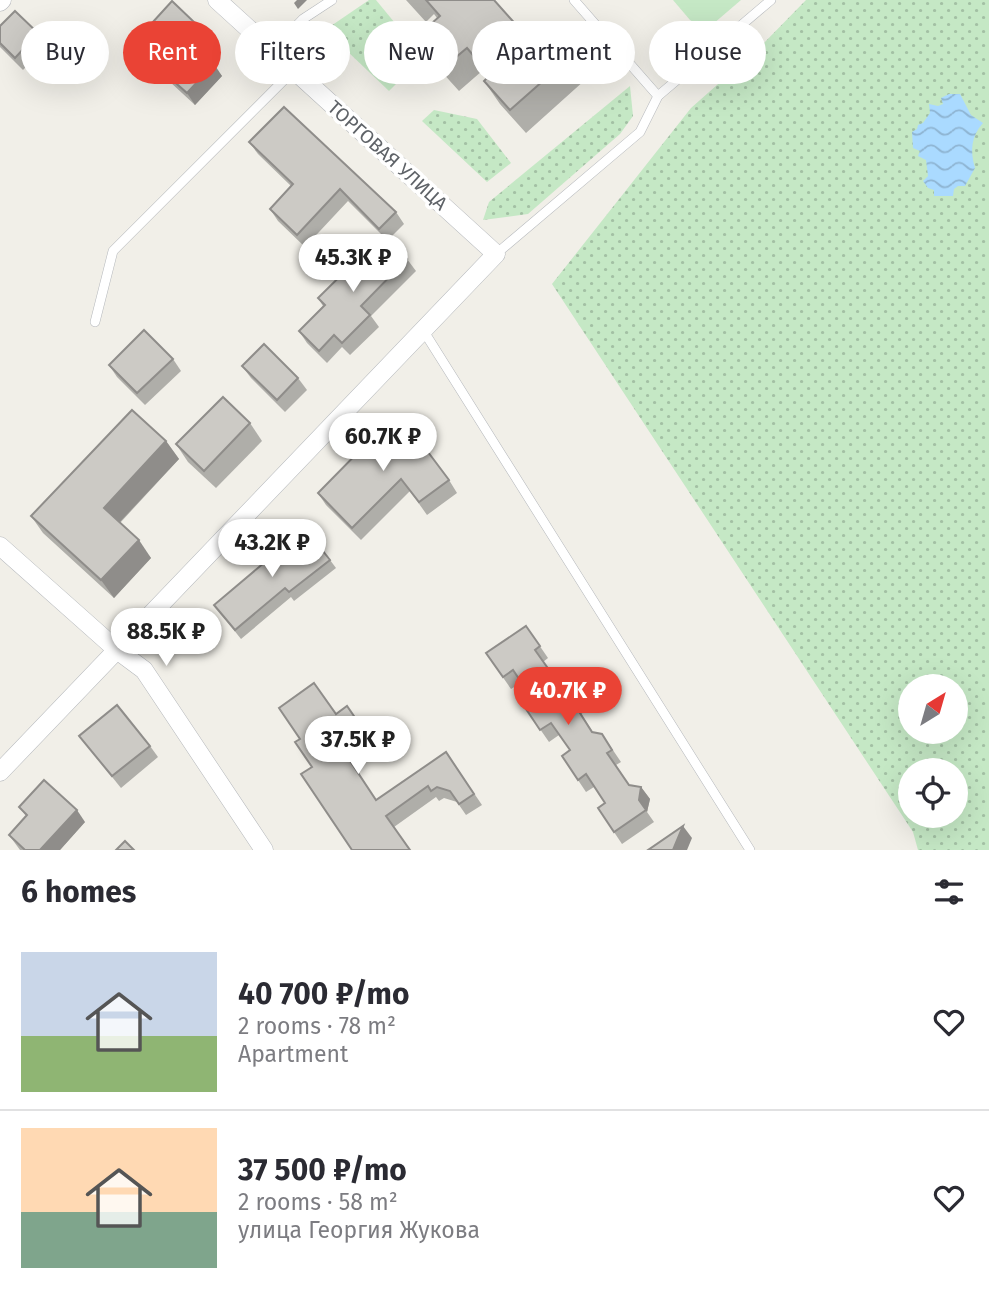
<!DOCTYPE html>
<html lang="en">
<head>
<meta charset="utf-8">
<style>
	body { margin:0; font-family:"Fira Sans",sans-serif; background:#f2f2f3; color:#2b2b33; height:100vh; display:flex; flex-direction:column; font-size:26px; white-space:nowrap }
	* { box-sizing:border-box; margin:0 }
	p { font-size:23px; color:#7c7c81 }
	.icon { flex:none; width:38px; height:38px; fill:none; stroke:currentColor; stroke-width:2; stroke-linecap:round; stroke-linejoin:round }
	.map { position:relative; height:850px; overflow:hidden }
	.drawer { display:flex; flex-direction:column; background:#fff; flex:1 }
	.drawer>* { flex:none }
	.guide { position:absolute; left:21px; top:21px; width:948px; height:63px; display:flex; gap:14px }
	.needle { width:46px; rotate:37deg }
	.fabs { position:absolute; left:898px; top:674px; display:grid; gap:14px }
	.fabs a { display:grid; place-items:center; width:70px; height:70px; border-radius:50%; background:#fff; box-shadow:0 7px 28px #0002; font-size:35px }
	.price { position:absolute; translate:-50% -60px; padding:0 16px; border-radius:24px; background:#fff; color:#222; font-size:23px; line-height:46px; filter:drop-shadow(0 2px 4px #0008) }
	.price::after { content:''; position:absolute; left:50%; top:42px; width:21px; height:16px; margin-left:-10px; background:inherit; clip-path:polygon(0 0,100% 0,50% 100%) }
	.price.on { background:#ea4335; color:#fff }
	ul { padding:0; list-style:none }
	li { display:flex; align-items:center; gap:21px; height:175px; padding:0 21px }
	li+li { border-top:2px solid #e1e1e2 }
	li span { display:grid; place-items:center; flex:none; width:196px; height:140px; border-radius:0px; color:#555 }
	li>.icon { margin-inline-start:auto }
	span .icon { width:84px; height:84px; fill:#fffc; stroke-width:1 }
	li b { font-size:30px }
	h2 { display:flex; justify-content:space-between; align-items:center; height:84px; padding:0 21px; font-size:30px }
	.pill { padding:0 24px; border-radius:32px; background:#fff; box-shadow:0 7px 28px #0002; font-size:24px; line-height:63px }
	.pill.on { background:#ea4335; color:#fff }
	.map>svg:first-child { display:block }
	.grass { fill:url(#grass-dots); fill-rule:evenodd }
	.pitch { fill:#c5e8c5 }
	.water { fill:url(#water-waves) }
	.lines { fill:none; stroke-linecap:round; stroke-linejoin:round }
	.service-casing { stroke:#b5b8bc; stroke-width:10 }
	.minor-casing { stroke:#b5b8bc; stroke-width:19 }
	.service { stroke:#fff; stroke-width:9 }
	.minor { stroke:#fff; stroke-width:18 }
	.wall { fill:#afaea9 }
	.shaded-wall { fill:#8f8d8a }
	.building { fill:#cccac5; stroke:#8f8d8a; stroke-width:2 }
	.labels { text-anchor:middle; stroke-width:7; stroke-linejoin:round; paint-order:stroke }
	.street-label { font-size:19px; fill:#5f6368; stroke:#fff }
</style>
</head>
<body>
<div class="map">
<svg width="989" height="850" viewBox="0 0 989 850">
	<defs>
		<pattern id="grass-dots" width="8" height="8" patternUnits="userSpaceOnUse" patternTransform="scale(1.75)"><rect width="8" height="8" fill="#c5e8c5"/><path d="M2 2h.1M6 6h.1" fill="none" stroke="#a3c0a4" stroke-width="1.8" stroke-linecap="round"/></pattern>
		<pattern id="water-waves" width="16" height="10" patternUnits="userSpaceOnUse" patternTransform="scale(1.75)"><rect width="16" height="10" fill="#aadaff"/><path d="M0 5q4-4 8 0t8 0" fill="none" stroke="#8eb4d2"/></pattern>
	</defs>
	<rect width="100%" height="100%" fill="#f1efe8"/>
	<!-- grass -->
	<g class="grass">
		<path d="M369,0h7l28,34 1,41 -16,16 -64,-61z"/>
		<path d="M806,0h183v850h-71l-5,-18 -361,-548 139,-176 70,-62zM910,686h46v46h-46zM910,770h46v46h-46z"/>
		<path d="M630,86l3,30 -13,18 -92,80 -45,6 6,-18z"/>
		<path d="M434,110l43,9 34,44 -24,19 -65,-61z"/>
	</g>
	<!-- pitch -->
	<path class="pitch" d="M673,0h68l-28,24 -11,3 -12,-7z"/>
	<!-- water -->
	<path class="water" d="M949,94h11l11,21 12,8c-12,13 -13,28 -8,45l-10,18h-7l-4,3 -1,7h-19v-6l-6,-2 -5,-7 5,-5 -2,-16 -8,-4 2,-5 -7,-3 -1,-16 5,-3 1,-4 5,-2 7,-10 -1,-9 9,2 5,-2 -2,-6z"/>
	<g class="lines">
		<defs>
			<g id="service">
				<path d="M273,50l30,-31 29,-19"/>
				<path d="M658,96l113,-96"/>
				<path d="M496,254l144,-122 18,-36 -84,-96"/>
				<path d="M95,322l18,-71 181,-181"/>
				<path d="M423,330l327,520"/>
			</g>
			<g id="minor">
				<path d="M0,2l2,-2"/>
				<path d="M0,546l117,104 27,20 120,180"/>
				<path d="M0,772l496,-518 -279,-254"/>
			</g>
		</defs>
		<!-- service casing -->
		<use href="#service" class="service-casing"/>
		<!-- minor casing -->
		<use href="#minor" class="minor-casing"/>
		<!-- service -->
		<use href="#service" class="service"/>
		<!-- minor -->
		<use href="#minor" class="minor"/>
	</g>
	<!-- wall -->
	<g class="wall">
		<path d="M406,0h88l34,38 41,20 16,22 -59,53 -26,-29 -16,-23 4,-4 -6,-6 -23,20 -28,-31 -15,-23 21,-19 -3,-4 -8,8z"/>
		<path d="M194,22l9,12 -10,11 29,31 -27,29 -26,-24 -9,-12 7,-8 -17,-15 -8,-12z"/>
		<path d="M0,26l38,7 9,12 -24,25 -23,-23z"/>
		<path d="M249,142l147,70 8,12 -16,16 19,19 9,12 -45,45 8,11 -29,28 -8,-8 -15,16 -20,-20 -8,-12 24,-25 -5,-8 64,-63 -34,-34 -43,46 -27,-26 -8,-12 21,-23 -33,-32z"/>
		<path d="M173,359l8,12 -36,34 -28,-28 -8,-12z"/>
		<path d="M242,366l56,12 9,12 -22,22 -34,-34z"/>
		<path d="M250,423l12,18 -46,47 -28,-26 -12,-18z"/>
		<path d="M376,434l73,46 8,13 -30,22 -17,-24 -49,49 -35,-35 -8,-12z"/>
		<path d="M166,441l13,18 -59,64 31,35 -37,40 -71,-65 -12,-17z"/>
		<path d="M283,552l47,8 6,8 -42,33 -3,-4 -50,42 -27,-34z"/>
		<path d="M526,626l22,32 -5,4 14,19 9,1 20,29 -5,3 12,18 9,2 19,28 -5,3 13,20 12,2 9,12 -3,13 7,10 -32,22 -24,-36 7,-5 -11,-16 -8,5 -24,-36 8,-6 -11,-15 -10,7 -25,-36 9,-6 -12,-17 -10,6 -25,-36z"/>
		<path d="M347,706l17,24 -23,16 35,54 70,-48 36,53 -16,10 -9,-13 -13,-4 -5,3 -3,-4 -42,30 -82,-60 24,-53z"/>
		<path d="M79,736l71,10 8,11 -37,31z"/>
		<path d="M19,807l66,15 -25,28h-40l-11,-15 17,-19z"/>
	</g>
	<!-- shaded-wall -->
	<g class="shaded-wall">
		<path d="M297,0h10l-9,9 -4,-6z"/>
		<path d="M194,22l9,12 -12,13 -8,-12z"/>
		<path d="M214,64l8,12 -27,29 -8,-12z"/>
		<path d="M166,441l13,18 -63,67 -12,-18z"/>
		<path d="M139,540l12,18 -37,40 -13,-18z"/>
		<path d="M641,787l9,12 -3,13 -8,-12z"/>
		<path d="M77,810l8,12 -25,28h-20z"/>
		<path d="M683,826l9,12 -5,12h-14z"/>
	</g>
	<!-- building -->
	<g class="building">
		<path d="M426,0h68l34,38 13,-12 28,32 -59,52 -26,-29 6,-6 -23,-27 -24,20 -27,-31 24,-21z"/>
		<path d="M172,1l22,21 -11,13 31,29 -27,29 -27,-24 9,-10 -27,-25z"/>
		<path d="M15,11l23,22 -23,25 -15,-15v-17z"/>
		<path d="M284,107l112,105 -17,17 -39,-40 -43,46 -27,-26 23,-25 -44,-42z"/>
		<path d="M382,235l25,24 -46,47 9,9 -28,28 -8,-8 -15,16 -20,-20 26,-26 -7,-7z"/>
		<path d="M144,330l29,29 -36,34 -28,-28z"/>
		<path d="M264,344l34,34 -21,22 -35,-34z"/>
		<path d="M223,397l27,26 -46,48 -28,-27z"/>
		<path d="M132,410l34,31 -62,67 35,32 -38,40 -70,-64z"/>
		<path d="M401,416l48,64 -30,22 -18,-23 -49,49 -34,-35 58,-59z"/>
		<path d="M308,532l22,28 -41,32 -4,-4 -50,42 -21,-25 51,-43 -6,-8 16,-12 8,10z"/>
		<path d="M526,626l14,20 -5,4 22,31 9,1 11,17 -4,3 19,30 10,2 10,16 -5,3 22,32 12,2 -2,13 7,10 -32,22 -16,-24 7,-5 -19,-29 -8,6 -16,-24 8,-6 -19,-27 -11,7 -16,-24 9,-6 -20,-30 -10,7 -17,-24z"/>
		<path d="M314,683l22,31 11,-8 9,13 -23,16 43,65 70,-48 28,42 -15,10 -9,-13 -13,-4 -6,4 -3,-5 -42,30 24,34h-58l-51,-76 11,-7 -17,-25 5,-3 -21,-31z"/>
		<path d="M117,705l33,41 -38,30 -33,-40z"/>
		<path d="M44,780l33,30 -37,40h-15l-16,-15 18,-20 -8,-8z"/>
		<path d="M683,826l-10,24h-25z"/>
		<path d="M125,841l9,9h-18z"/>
	</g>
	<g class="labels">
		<!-- street labels -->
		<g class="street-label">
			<text transform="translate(388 155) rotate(42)" y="7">ТОРГОВАЯ УЛИЦА</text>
		</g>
	</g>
</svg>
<div class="fabs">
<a><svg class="needle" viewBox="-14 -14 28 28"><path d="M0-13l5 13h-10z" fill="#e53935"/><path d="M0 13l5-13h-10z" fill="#7c7c81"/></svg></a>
<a><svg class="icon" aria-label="locate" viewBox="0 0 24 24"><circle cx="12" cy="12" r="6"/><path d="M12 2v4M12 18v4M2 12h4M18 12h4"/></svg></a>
</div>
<b class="price" style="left:353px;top:294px">45.3K ₽</b>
<b class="price" style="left:383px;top:473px">60.7K ₽</b>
<b class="price" style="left:272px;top:579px">43.2K ₽</b>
<b class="price" style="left:166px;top:668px">88.5K ₽</b>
<b class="price on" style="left:568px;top:727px">40.7K ₽</b>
<b class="price" style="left:358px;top:776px">37.5K ₽</b>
<div class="guide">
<a class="pill">Buy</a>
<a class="pill on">Rent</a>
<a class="pill">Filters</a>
<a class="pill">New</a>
<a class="pill">Apartment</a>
<a class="pill">House</a>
</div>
</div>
<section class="drawer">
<h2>6 homes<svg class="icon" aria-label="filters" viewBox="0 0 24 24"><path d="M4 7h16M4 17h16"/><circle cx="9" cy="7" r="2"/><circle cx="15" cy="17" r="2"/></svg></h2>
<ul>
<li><span style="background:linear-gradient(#c9d6e8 60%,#8fb573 0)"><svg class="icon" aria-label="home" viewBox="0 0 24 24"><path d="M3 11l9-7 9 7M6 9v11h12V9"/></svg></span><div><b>40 700 ₽/mo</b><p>2 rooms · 78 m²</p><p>Apartment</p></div><svg class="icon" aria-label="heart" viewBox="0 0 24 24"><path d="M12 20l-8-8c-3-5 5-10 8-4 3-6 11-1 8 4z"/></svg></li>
<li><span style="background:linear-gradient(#ffd9b3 60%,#7fa58c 0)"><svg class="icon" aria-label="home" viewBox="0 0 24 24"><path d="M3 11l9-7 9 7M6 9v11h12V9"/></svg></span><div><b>37 500 ₽/mo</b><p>2 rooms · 58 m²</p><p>улица Георгия Жукова</p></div><svg class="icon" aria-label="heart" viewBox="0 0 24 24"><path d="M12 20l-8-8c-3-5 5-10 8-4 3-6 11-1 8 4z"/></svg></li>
</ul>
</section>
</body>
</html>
